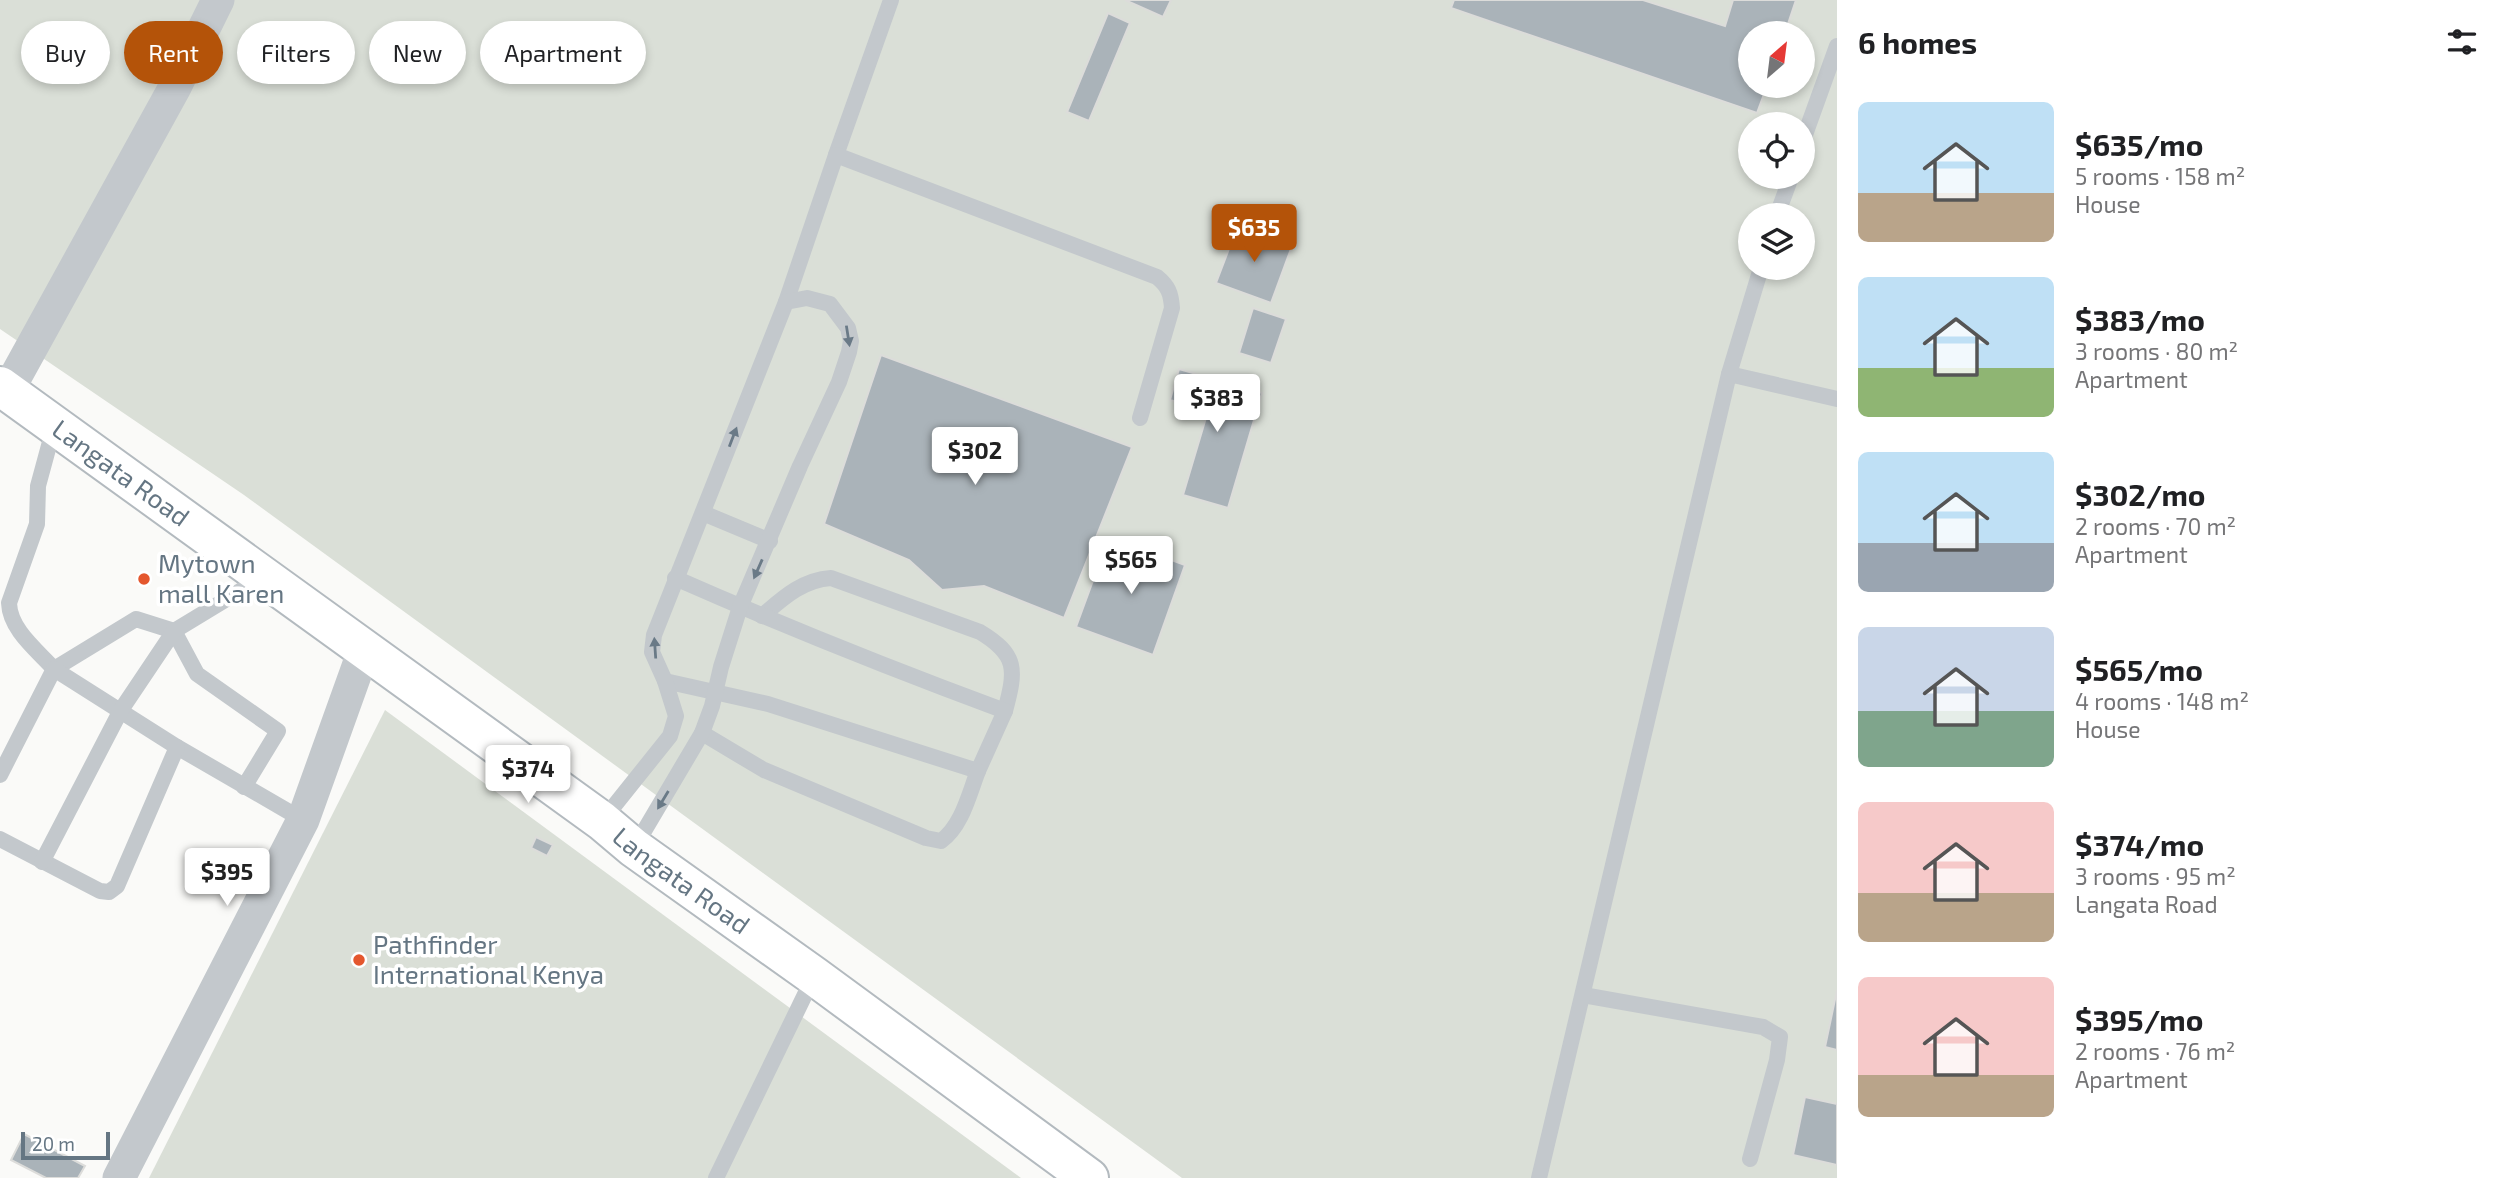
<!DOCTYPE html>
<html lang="en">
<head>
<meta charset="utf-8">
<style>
	body { margin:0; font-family:"Exo 2",sans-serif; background:#f6f6f6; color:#202124; height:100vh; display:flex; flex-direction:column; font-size:26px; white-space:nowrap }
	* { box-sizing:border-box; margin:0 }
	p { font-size:23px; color:#757577 }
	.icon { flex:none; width:38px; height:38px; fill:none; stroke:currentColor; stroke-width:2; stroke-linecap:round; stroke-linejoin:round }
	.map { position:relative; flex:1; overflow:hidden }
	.side { display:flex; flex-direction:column; background:#fff; width:665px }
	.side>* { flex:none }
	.top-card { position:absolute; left:21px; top:21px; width:665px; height:63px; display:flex; gap:14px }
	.needle { width:46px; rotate:28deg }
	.buttons { position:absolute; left:1738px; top:21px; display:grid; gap:14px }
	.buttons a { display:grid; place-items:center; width:77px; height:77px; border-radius:50%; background:#fff; box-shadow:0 4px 10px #0003; font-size:35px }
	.scale { position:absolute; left:21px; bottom:18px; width:89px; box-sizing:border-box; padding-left:7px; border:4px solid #657683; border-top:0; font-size:19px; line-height:24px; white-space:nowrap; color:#657683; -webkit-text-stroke:5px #fff; paint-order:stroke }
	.price { position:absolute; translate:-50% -60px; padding:0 16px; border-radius:7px; background:#fff; color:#222; font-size:23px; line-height:46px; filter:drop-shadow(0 2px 4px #0008) }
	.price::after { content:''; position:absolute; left:50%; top:42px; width:21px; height:16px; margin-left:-10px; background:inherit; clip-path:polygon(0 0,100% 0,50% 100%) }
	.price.current { background:#b45309; color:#fff }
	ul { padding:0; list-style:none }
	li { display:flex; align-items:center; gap:21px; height:175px; padding:0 21px }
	li span { display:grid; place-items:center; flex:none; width:196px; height:140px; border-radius:10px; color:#555 }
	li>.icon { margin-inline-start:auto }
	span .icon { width:84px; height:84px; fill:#fffc; stroke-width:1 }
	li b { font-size:30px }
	h2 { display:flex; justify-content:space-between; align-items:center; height:84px; padding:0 21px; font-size:30px }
	.pill { padding:0 24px; border-radius:32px; background:#fff; box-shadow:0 4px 10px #0003; font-size:24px; line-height:63px }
	.pill.current { background:#b45309; color:#fff }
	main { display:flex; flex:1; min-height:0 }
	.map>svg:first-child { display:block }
	.green { fill:#dadfd7; fill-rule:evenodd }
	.building { fill:#aab3b9; stroke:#dcdcda; stroke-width:2 }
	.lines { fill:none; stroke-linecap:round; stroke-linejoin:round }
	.secondary-casing { stroke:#b3babf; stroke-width:42 }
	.service { stroke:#c3c8cc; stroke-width:16 }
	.minor { stroke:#c3c8cc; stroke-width:33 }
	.secondary { stroke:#fff; stroke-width:38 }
	.oneway { fill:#6a7a87 }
	.poi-dot { fill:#e4572e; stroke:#fff; stroke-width:2.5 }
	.labels { text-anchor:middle; stroke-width:7; stroke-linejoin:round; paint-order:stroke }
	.street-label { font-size:26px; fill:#657683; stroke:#fff }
	.poi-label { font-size:26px; fill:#657683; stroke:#fff; text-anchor:start }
</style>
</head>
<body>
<main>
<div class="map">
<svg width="1837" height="1178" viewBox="0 0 1837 1178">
	<rect width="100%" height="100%" fill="#fafaf8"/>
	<!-- green -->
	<g class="green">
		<path d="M0,0h1837v1178h-655l-938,-683 -244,-166zM1750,33h52v53h-52zM1750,124h52v53h-52zM1750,215h52v53h-52z"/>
		<path d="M385,710l636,468h-872z"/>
	</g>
	<!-- building -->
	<g class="building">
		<path d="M1125,0h46l-8,17z"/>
		<path d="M1454,0h189l82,26 8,-26h63l-11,33h-35v53h17l-10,27 -306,-105z"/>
		<path d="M1108,13l22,10 -41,98 -22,-9z"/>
		<path d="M1238,225l54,21 -21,57 -55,-20z"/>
		<path d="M1253,308l33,11 -15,44 -32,-10z"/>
		<path d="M881,355l251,92 -68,171 -80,-32 -42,4 -33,-30 -85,-36z"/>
		<path d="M1179,369l83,24 -34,115 -45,-13 25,-84 -38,-11z"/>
		<path d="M1109,537l76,28 -32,90 -77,-28z"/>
		<path d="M536,837l17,8 -6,11 -16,-8z"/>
		<path d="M1837,990v60l-12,-3z"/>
		<path d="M1805,1097l32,7v61l-44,-10z"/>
		<path d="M24,1134l61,32 -7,12h-32l-35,-18z"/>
	</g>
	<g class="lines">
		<defs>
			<g id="secondary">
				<path id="s1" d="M0,386l602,435 32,27 180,128 275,202"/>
			</g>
		</defs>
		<!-- secondary casing -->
		<use href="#secondary" class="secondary-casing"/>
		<!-- service -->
		<g class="service">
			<path d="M1802,143l35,-97"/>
			<path d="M836,155l55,-155"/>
			<path d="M1777,215l14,-38"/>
			<path d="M786,302l50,-147 321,122c11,9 14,16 15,31l-32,110"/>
			<path d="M1729,374l108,25"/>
			<path d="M54,427l-16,59 -1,38 -28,79c1,27 28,47 45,66l82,-50 38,12 23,43 81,57 -34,56"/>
			<path d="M703,513l67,28"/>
			<path d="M762,616c21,-18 40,-36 69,-38l149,54c38,23 36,38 25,79"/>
			<path d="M665,681l103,23 210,67 27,-60c-111,-41 -221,-85 -330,-133"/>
			<path d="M702,733l62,37 162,68 15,3c21,-15 28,-47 37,-70"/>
			<path d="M177,747l126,73"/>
			<path d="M0,775l54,-106 123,78 -60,139 -8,6 -9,-1 -100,-52"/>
			<path d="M602,821l68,-85 6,-20 -11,-35 -13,-29 2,-17 132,-333 21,-4 23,6 18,24 3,13 -2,11 -10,30 -39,84 -60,141 -19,60 -9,39 -10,27 -68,115"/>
			<path d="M42,862l79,-152 53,-79 89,-54"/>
			<path d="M1583,995l180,32 17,10 -3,23 -27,99"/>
			<path d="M716,1178l98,-202"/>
			<path d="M1539,1178l190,-804 32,-106"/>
		</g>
		<!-- minor -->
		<g class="minor">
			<path d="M7,392l168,-305 43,-87"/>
			<path d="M119,1178l184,-358 61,-170"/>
		</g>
		<!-- secondary -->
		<use href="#secondary" class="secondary"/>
	</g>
	<!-- one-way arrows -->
	<defs><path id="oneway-solid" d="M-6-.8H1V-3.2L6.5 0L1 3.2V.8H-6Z" transform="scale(1.75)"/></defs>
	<g class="oneway">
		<use href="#oneway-solid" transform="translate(848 336) rotate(81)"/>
		<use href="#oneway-solid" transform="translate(733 437) rotate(-69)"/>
		<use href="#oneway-solid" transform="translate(758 569) rotate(114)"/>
		<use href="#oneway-solid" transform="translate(655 648) rotate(-94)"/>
		<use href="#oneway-solid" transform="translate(663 800) rotate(121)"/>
	</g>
	<!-- markers -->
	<g class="poi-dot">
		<circle cx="144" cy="579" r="7"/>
		<circle cx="359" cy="960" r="7"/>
	</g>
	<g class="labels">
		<!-- street labels -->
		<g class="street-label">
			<text dy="9" stroke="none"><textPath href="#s1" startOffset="149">Langata Road</textPath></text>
			<text dy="9" stroke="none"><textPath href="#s1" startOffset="842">Langata Road</textPath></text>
		</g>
		<!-- poi labels -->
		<g class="poi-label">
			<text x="158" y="573">Mytown<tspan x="158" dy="30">mall Karen</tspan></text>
			<text x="373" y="954">Pathfinder<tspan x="373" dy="30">International Kenya</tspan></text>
		</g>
	</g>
</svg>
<div class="buttons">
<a><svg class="needle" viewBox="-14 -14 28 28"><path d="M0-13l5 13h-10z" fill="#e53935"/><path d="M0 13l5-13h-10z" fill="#757577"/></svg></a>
<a><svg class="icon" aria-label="locate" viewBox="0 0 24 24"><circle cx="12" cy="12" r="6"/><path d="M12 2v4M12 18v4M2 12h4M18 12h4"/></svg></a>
<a><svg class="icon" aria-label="layers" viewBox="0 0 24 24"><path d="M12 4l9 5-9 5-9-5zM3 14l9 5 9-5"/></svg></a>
</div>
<div class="scale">20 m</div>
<b class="price current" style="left:1254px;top:264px">$635</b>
<b class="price" style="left:1217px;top:434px">$383</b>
<b class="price" style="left:975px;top:487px">$302</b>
<b class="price" style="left:1131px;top:596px">$565</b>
<b class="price" style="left:528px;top:805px">$374</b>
<b class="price" style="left:227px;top:908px">$395</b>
<div class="top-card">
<a class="pill">Buy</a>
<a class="pill current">Rent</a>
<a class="pill">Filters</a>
<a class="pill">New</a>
<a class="pill">Apartment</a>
</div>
</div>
<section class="side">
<h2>6 homes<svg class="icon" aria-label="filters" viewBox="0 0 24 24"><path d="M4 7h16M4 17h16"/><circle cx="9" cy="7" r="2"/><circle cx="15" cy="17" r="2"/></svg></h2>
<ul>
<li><span style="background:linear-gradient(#bfe0f5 65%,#b9a48a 0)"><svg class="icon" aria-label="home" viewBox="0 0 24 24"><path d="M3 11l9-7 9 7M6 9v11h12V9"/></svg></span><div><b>$635/mo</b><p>5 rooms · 158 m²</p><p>House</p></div></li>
<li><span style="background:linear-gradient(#bfe0f5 65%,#8fb573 0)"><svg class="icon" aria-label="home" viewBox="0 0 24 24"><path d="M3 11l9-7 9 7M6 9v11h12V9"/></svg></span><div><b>$383/mo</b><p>3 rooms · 80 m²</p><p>Apartment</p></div></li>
<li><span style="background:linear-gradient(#bfe0f5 65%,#9aa5b1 0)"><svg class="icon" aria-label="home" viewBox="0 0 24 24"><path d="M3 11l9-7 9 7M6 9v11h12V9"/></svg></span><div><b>$302/mo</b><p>2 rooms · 70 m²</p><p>Apartment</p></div></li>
<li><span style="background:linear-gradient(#c9d6e8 60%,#7fa58c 0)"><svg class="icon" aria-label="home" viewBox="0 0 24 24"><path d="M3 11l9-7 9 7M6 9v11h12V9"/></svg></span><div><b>$565/mo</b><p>4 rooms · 148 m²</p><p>House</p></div></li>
<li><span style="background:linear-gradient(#f6c9c9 65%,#b9a48a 0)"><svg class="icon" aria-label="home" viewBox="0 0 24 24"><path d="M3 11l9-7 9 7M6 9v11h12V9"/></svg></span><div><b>$374/mo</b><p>3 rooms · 95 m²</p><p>Langata Road</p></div></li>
<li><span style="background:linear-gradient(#f6c9c9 70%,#b9a48a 0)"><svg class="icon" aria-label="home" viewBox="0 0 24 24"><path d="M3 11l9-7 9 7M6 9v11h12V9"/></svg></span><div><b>$395/mo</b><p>2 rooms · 76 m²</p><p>Apartment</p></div></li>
</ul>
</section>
</main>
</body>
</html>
